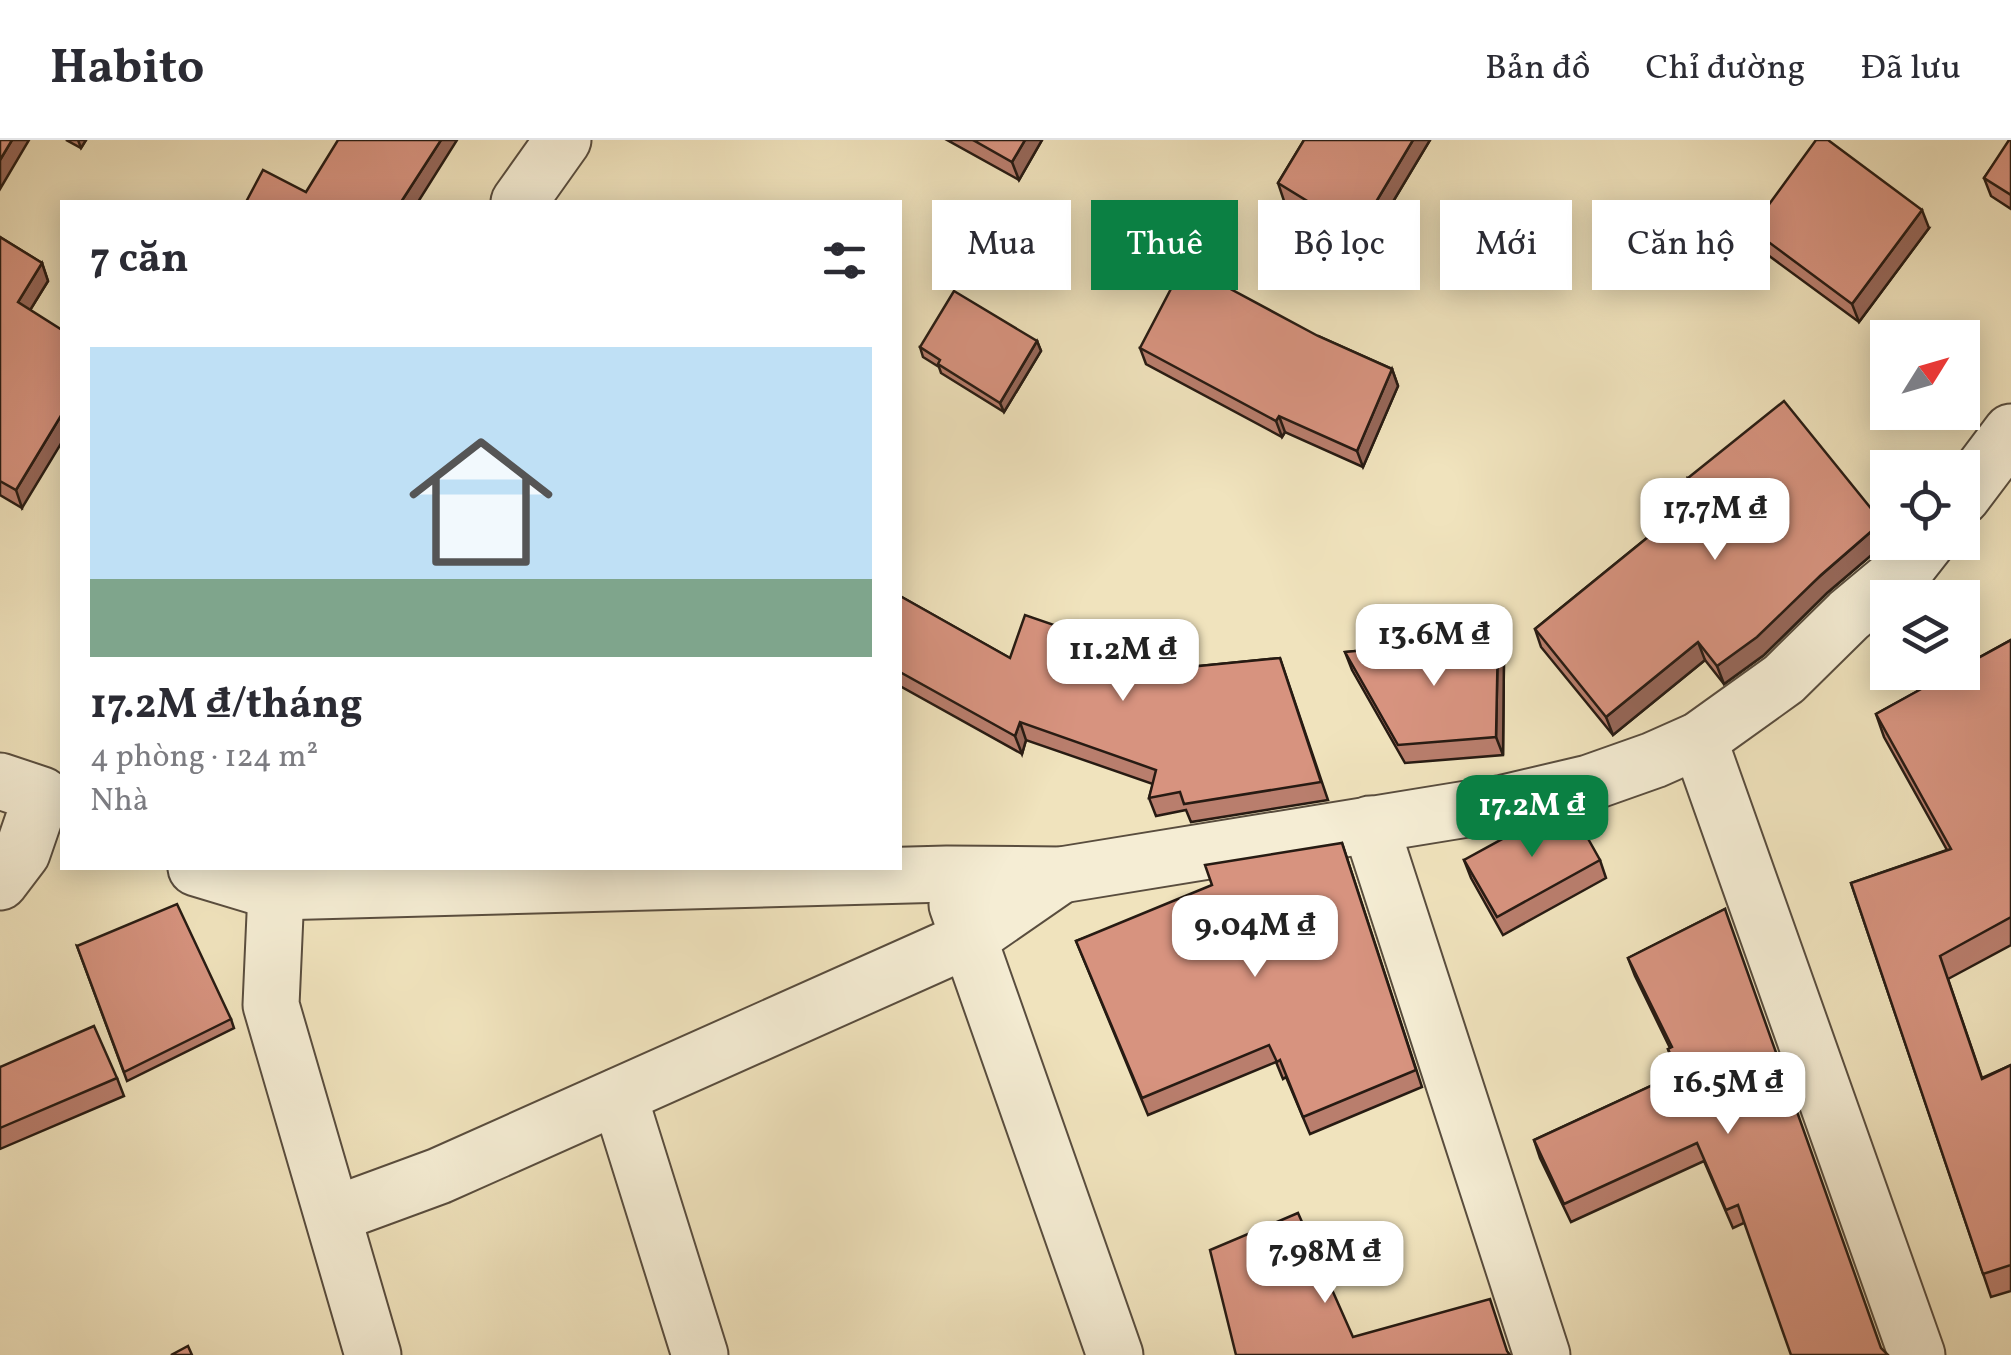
<!DOCTYPE html>
<html lang="vi">
<head>
<meta charset="utf-8">
<style>
	body { margin:0; font-family:Vollkorn,serif; background:#f7f7f7; color:#2b2b33; height:100vh; display:flex; flex-direction:column; font-size:38px; white-space:nowrap }
	* { box-sizing:border-box; margin:0 }
	p { font-size:32px; color:#7c7c81 }
	.icon { flex:none; width:55px; height:55px; fill:none; stroke:currentColor; stroke-width:2; stroke-linecap:round; stroke-linejoin:round }
	.map { position:relative; flex:1; overflow:hidden }
	.side { position:absolute; left:60px; top:60px; width:842px; height:670px; display:flex; flex-direction:column; background:#fff; border-radius:0px; box-shadow:0 5px 25px #0003 }
	.side>* { flex:none }
	.hud { position:absolute; left:932px; top:60px; width:928px; height:90px; display:flex; gap:20px }
	.needle { width:65px; rotate:53deg }
	.fabs { position:absolute; left:1870px; top:180px; display:grid; gap:20px }
	.fabs a { display:grid; place-items:center; width:110px; height:110px; border-radius:0px; background:#fff; box-shadow:0 5px 25px #0003; font-size:50px }
	.price { position:absolute; translate:-50% -85px; padding:0 22px; border-radius:20px; background:#fff; color:#222; font-size:32px; line-height:65px; filter:drop-shadow(0 2px 5px #0008) }
	.price::after { content:''; position:absolute; left:50%; top:60px; width:30px; height:22px; margin-left:-15px; background:inherit; clip-path:polygon(0 0,100% 0,50% 100%) }
	.price.selected { background:#0b8043; color:#fff }
	ul { padding:0; list-style:none }
	li { display:grid; align-content:center; gap:20px; height:530px; padding:0 30px }
	li span { display:grid; place-items:center; height:310px; border-radius:0px; color:#555 }
	li>.icon { margin-inline-start:auto }
	span .icon { width:180px; height:180px; fill:#fffc; stroke-width:1 }
	li b { font-size:42px }
	h2 { display:flex; justify-content:space-between; align-items:center; height:120px; padding:0 30px; font-size:42px }
	.tag { padding:0 35px; border-radius:0px; background:#fff; box-shadow:0 5px 25px #0003; font-size:35px; line-height:90px }
	.tag.selected { background:#0b8043; color:#fff }
	header { display:flex; align-items:center; gap:60px; box-sizing:border-box; height:140px; padding:0 50px; background:#fff; border-bottom:2px solid #e1e1e2 }
	header strong { font-size:48px }
	nav { display:flex; gap:55px; margin-inline-start:auto; font-size:35px }
	.map>svg:first-child { display:block }
	.lines { fill:none; stroke-linecap:round; stroke-linejoin:round }
	.minor-casing { stroke:#594d3e; stroke-width:59 }
	.minor { stroke:#f5edd4; stroke-width:55 }
	.wall { fill:#b97e6d; stroke:#271b13; stroke-width:2.5 }
	.shaded-wall { fill:#966759; stroke:#271b13; stroke-width:2.5 }
	.building { fill:#d7937f; stroke:#271b13; stroke-width:2.5 }
</style>
</head>
<body>
<header>
<strong>Habito</strong>
<nav><a>Bản đồ</a><a>Chỉ đường</a><a>Đã lưu</a></nav>
</header>
<div class="map">
<svg width="2011" height="1215" viewBox="0 0 2011 1215">
	<rect width="100%" height="100%" fill="#f0e3bd"/>
	<filter id="stains"><feTurbulence type="fractalNoise" baseFrequency=".002" numOctaves="4"/><feColorMatrix values="0 0 0 0 .2 0 0 0 0 .09 0 0 0 0 .02 0 0 0 .5 -.17"/></filter>
	<radialGradient id="worn" r=".72"><stop offset=".6" stop-color="#630" stop-opacity="0"/><stop offset="1" stop-color="#630" stop-opacity=".3"/></radialGradient>
	<g class="lines">
		<defs>
			<g id="minor">
				<path d="M519,62l44,-62"/>
				<path d="M1962,357l49,-65"/>
				<path d="M1699,600l218,615"/>
				<path d="M0,641l42,14 -20,58 -22,29"/>
				<path d="M1370,684l172,531"/>
				<path d="M196,728l80,24 671,-18 114,1 443,-72 85,-20 65,-23 45,-20 85,-61 65,-64 60,-50 18,-23"/>
				<path d="M276,752l-5,113 102,350"/>
				<path d="M957,765l158,450"/>
				<path d="M619,956l81,259"/>
				<path d="M333,1075l106,-39 528,-236 94,-65"/>
			</g>
		</defs>
		<!-- minor casing -->
		<use href="#minor" class="minor-casing"/>
		<!-- minor -->
		<use href="#minor" class="minor"/>
	</g>
	<!-- wall -->
	<g class="wall">
		<path d="M66,0h20l-5,8z"/>
		<path d="M947,0h95l-23,40z"/>
		<path d="M1304,0h126l-66,110 -80,-49 -6,-18z"/>
		<path d="M2011,0v69l-20,-13 -7,-18z"/>
		<path d="M1929,88l-70,94 -102,-75 -6,-18z"/>
		<path d="M0,97l42,26 6,18 -18,29 -8,198 -22,-13z"/>
		<path d="M1318,196l74,33 6,17 -35,81 -78,-35 -3,5 -136,-73 -6,-16z"/>
		<path d="M1037,201l4,10 -37,61 -63,-39 -2,-6 -16,-10 -3,-10z"/>
		<path d="M1688,338l194,44 6,14v5l-61,52 -63,62 -40,29 -19,-24 -92,75 -72,-88 -6,-18 161,-131z"/>
		<path d="M900,456l110,62 169,10 101,-10 48,142 -137,22 -5,-12 -30,6 -7,-18 4,-14 -127,-44 -4,14 -122,-68z"/>
		<path d="M1498,497l6,18 -1,100 -98,8 -53,-93 -7,-18z"/>
		<path d="M2011,500v305l-63,34 34,99 29,-13v226l-20,6 -140,-414 96,-33 -63,-113 -8,-23z"/>
		<path d="M1342,703l80,244 -112,47 -24,-57 -3,2 -7,-17 -128,53 -72,-174z"/>
		<path d="M1464,720h136l6,18 -103,57 -32,-57z"/>
		<path d="M1725,769l19,314 -11,5 -29,-67 -133,61 -31,-64 -6,-18 143,-66 -9,-25 2,-1 -35,-72 -7,-18z"/>
		<path d="M77,806l154,73 3,9 -107,53z"/>
		<path d="M0,927l117,11 7,18 -124,53z"/>
	</g>
	<!-- shaded-wall -->
	<g class="shaded-wall">
		<path d="M12,0h17l-29,49v-29z"/>
		<path d="M78,0h8l-5,8z"/>
		<path d="M441,0h16l-39,62h-17z"/>
		<path d="M1025,0h17l-23,40 -7,-18z"/>
		<path d="M1413,0h17l-66,110 -6,-18z"/>
		<path d="M1922,70l7,18 -70,94 -7,-18z"/>
		<path d="M42,123l6,18 -24,39 -6,-18z"/>
		<path d="M1037,201l4,10 -37,61 -4,-9z"/>
		<path d="M1392,229l6,17 -35,81 -6,-16z"/>
		<path d="M62,274v28l-40,66 -6,-18z"/>
		<path d="M1279,276l6,16 -3,5 -6,-16z"/>
		<path d="M1882,382l6,14v5l-61,52 -63,62 -40,29 -7,-18z"/>
		<path d="M1498,497l6,18 -1,100 -7,-18z"/>
		<path d="M1698,502l7,18 -92,75 -7,-18z"/>
		<path d="M1020,582l6,18 -4,14 -7,-18z"/>
	</g>
	<!-- building -->
	<g class="building">
		<path d="M0,0h12l-12,20z"/>
		<path d="M338,0h103l-40,62h-155l17,-32 43,22z"/>
		<path d="M973,0h52l-13,22z"/>
		<path d="M1304,0h109l-55,92 -80,-49z"/>
		<path d="M1816,0h12l94,70 -70,94 -101,-75z"/>
		<path d="M2009,0h2v55l-27,-17z"/>
		<path d="M0,97l42,26 -24,39 44,28v84l-46,76 -16,-9z"/>
		<path d="M1184,124l134,72 74,33 -35,82 -78,-35 -3,5 -136,-73z"/>
		<path d="M954,151l83,50 -37,62 -62,-39 2,-4 -20,-13z"/>
		<path d="M1784,261l98,121 -61,53 -64,62 -40,29 -19,-24 -92,75 -71,-88 166,-135 -13,-16z"/>
		<path d="M900,456l110,62 15,-43 154,53 101,-10 41,124 -137,22 -4,-12 -31,6 7,-28 -136,-48 -5,14 -115,-64z"/>
		<path d="M1498,497l-2,100 -98,8 -53,-93z"/>
		<path d="M2011,500v277l-71,39 42,123 29,-14v200l-28,9 -132,-391 100,-34 -75,-135 76,-42h10v-5z"/>
		<path d="M1568,663l32,57 -103,57 -33,-57z"/>
		<path d="M1342,703l74,227 -113,47 -23,-57 -3,2 -8,-17 -127,53 -66,-157 136,-56 -7,-20z"/>
		<path d="M177,764l54,115 -107,53 -47,-126z"/>
		<path d="M1725,769l156,439 7,7h-97l-53,-150 -12,5 -29,-67 -133,61 -30,-64 145,-67 -11,-24 4,-2 -44,-89z"/>
		<path d="M94,886l23,52 -117,50v-61z"/>
		<path d="M1298,1073l55,124 137,-38 17,52 3,4h-274l-26,-105z"/>
		<path d="M188,1206l4,9h-21z"/>
	</g>
	<rect width="100%" height="100%" filter="url(#stains)"/>
	<rect width="100%" height="100%" fill="url(#worn)"/>
</svg>
<div class="fabs">
<a><svg class="needle" viewBox="-14 -14 28 28"><path d="M0-13l5 13h-10z" fill="#e53935"/><path d="M0 13l5-13h-10z" fill="#7c7c81"/></svg></a>
<a><svg class="icon" aria-label="locate" viewBox="0 0 24 24"><circle cx="12" cy="12" r="6"/><path d="M12 2v4M12 18v4M2 12h4M18 12h4"/></svg></a>
<a><svg class="icon" aria-label="layers" viewBox="0 0 24 24"><path d="M12 4l9 5-9 5-9-5zM3 14l9 5 9-5"/></svg></a>
</div>
<b class="price" style="left:1715px;top:423px">17.7M ₫</b>
<b class="price" style="left:1434px;top:549px">13.6M ₫</b>
<b class="price" style="left:1123px;top:564px">11.2M ₫</b>
<b class="price selected" style="left:1532px;top:720px">17.2M ₫</b>
<b class="price" style="left:1255px;top:840px">9.04M ₫</b>
<b class="price" style="left:1728px;top:997px">16.5M ₫</b>
<b class="price" style="left:1325px;top:1166px">7.98M ₫</b>
<div class="hud">
<a class="tag">Mua</a>
<a class="tag selected">Thuê</a>
<a class="tag">Bộ lọc</a>
<a class="tag">Mới</a>
<a class="tag">Căn hộ</a>
</div>
<section class="side">
<h2>7 căn<svg class="icon" aria-label="filters" viewBox="0 0 24 24"><path d="M4 7h16M4 17h16"/><circle cx="9" cy="7" r="2"/><circle cx="15" cy="17" r="2"/></svg></h2>
<ul>
<li><span style="background:linear-gradient(#bfe0f5 75%,#7fa58c 0)"><svg class="icon" aria-label="home" viewBox="0 0 24 24"><path d="M3 11l9-7 9 7M6 9v11h12V9"/></svg></span><div><b>17.2M ₫/tháng</b><p>4 phòng · 124 m²</p><p>Nhà</p></div></li>
</ul>
</section>
</div>
</body>
</html>
